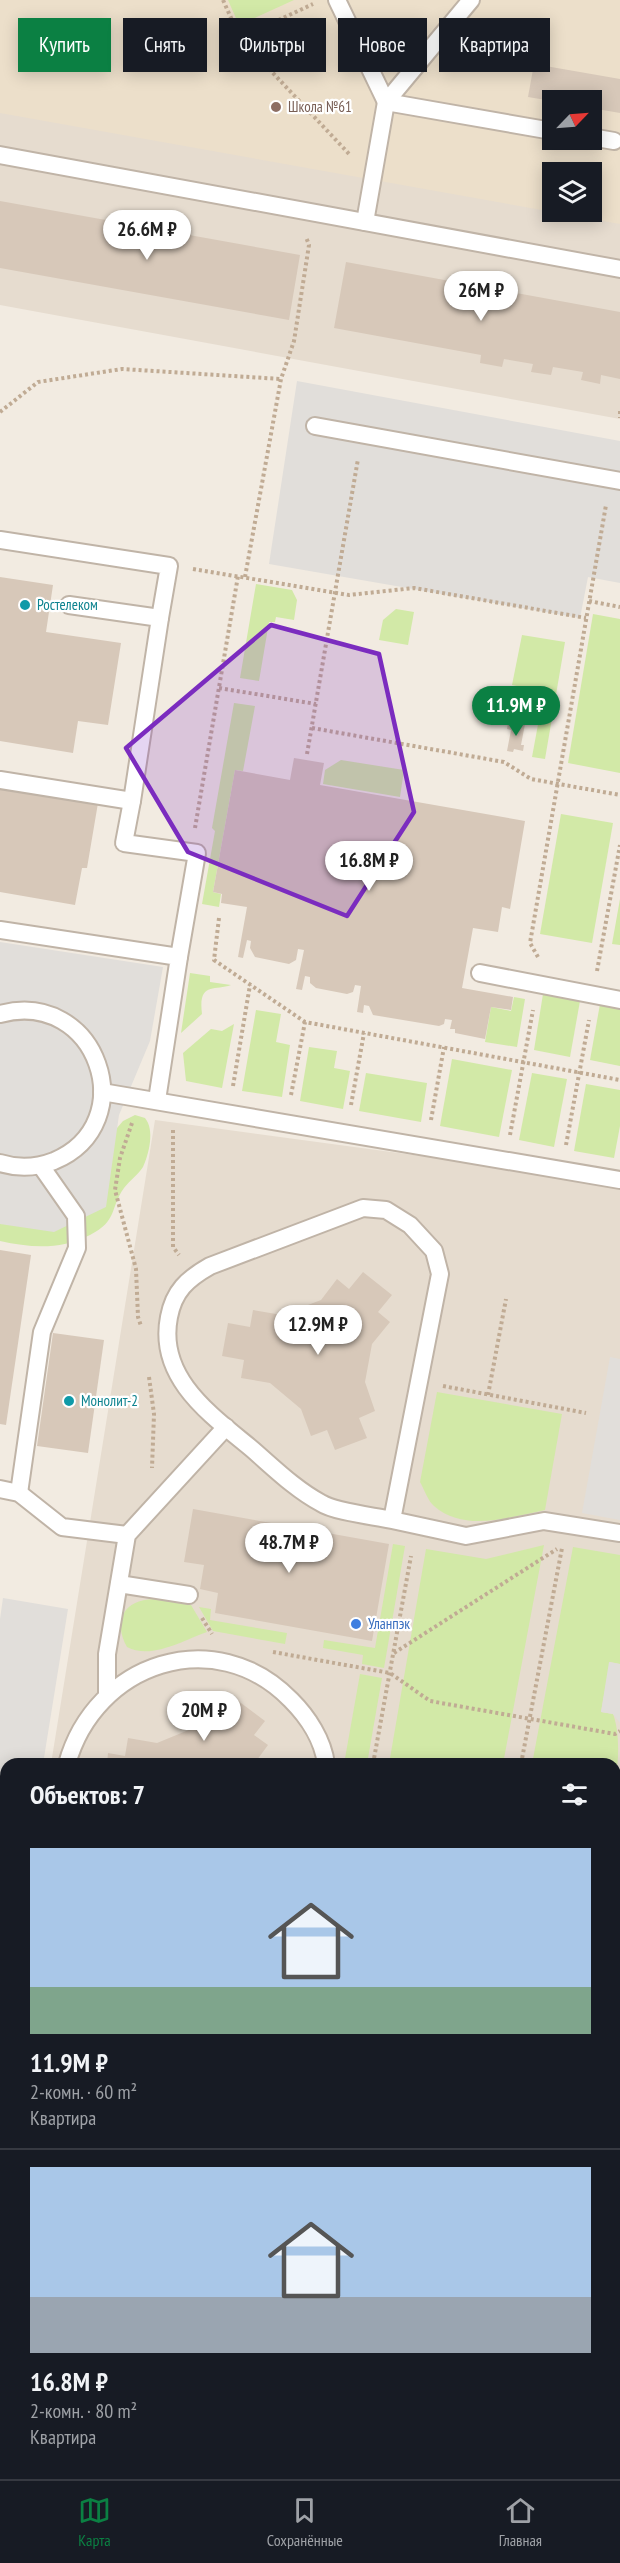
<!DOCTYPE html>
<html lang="ru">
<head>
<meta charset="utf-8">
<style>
	body { margin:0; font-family:"PT Sans Narrow",sans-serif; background:#20242c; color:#f1f3f6; height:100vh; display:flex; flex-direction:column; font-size:22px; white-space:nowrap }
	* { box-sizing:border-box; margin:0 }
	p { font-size:20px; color:#9ea1a6 }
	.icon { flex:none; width:33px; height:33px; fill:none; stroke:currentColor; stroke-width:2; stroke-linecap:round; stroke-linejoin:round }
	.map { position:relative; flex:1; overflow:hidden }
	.side { position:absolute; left:0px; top:1758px; width:621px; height:722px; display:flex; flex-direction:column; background:#171b24; border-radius:18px 18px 0 0; box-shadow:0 3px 15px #0003 }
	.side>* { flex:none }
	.top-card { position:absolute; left:18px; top:18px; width:585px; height:54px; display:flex; gap:12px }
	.needle { width:39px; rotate:65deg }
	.tools { position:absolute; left:542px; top:90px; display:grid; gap:12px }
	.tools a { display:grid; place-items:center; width:60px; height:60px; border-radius:0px; background:#171b24; box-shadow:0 3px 15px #0003; font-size:30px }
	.price { position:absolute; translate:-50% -51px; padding:0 14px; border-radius:21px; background:#fff; color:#222; font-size:20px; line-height:39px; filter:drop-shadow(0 2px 3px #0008) }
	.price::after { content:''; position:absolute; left:50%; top:36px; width:18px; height:14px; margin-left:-9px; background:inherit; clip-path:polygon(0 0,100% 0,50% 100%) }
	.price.active { background:#0b8043; color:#fff }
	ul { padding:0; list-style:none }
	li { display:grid; align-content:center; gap:12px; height:318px; padding:0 30px }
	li+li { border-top:2px solid #363941 }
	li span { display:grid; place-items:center; height:186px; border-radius:0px; color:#555 }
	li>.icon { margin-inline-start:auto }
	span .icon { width:108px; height:108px; fill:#fffc; stroke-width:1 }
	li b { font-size:26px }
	h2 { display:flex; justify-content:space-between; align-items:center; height:72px; padding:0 30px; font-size:26px }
	.pill { padding:0 21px; border-radius:0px; background:#171b24; box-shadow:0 3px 15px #0003; font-size:21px; line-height:54px }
	.pill.active { background:#0b8043; color:#fff }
	.tab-bar { display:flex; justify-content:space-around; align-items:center; height:84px; border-top:2px solid #363941; background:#171b24; font-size:16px; color:#9ea1a6 }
	.tab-bar a { display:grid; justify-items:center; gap:3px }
	.tab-bar .active { color:#0b8043 }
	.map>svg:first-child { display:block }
	.residential { fill:#e6dccf; fill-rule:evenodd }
	.education { fill:#ecdfca; fill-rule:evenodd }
	.green { fill:#d2e9a7 }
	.parking { fill:#e1deda }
	.building { fill:#d7c8b9 }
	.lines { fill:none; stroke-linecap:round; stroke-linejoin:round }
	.service-casing { stroke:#c0b4a7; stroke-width:20 }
	.path { stroke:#c0ab94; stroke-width:4; stroke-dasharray:3 3; stroke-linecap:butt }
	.service { stroke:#fff; stroke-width:16 }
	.marked { fill:#7b2cbf; fill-opacity:0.2; stroke:#7b2cbf; stroke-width:4.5; stroke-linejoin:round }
	.education-dot { fill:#8d6e63; stroke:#fff; stroke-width:2 }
	.culture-dot { fill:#0f9aa8; stroke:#fff; stroke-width:2 }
	.shop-dot { fill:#3f7fe0; stroke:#fff; stroke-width:2 }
	.labels { text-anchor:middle; stroke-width:4.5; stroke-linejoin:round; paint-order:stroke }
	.education-label { font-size:15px; fill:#785e54; stroke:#fff; text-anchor:start }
	.culture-label { font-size:15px; fill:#0d838f; stroke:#fff; text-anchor:start }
	.shop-label { font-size:15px; fill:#366cbe; stroke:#fff; text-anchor:start }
</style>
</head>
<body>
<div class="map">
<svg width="620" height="2479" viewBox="0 0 620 2479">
	<rect width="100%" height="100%" fill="#f2ebe1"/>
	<!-- residential -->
	<g class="residential">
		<path d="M0,0h620v419l-620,-114zM552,100h39v40h-39zM552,172h39v40h-39z"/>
		<path d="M155,1120l465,63v1296h-238l1,-5h232v-710h-564z"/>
		<path d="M0,1962l6,1v169l-6,-1z"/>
	</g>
	<!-- education -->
	<path class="education" d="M0,0h620v224l-620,-111zM552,100h39v40h-39zM552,172h39v40h-39z"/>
	<!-- green -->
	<g class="green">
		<path d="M228,0h66l-55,25z"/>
		<path d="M256,584l36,6 5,10 -3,20 -18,-3 -1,5h-6l-10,59 -19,-3z"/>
		<path d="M396,609l18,3 -6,33 -29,-5 4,-20z"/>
		<path d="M593,614l27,5v154l-52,-10z"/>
		<path d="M522,635l43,7 -20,117 -13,-2 12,-65 -32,-7z"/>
		<path d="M234,703l21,3 -12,65 -8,-1 -22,122 8,2 -2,13 -17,-3 13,-73 -3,-3z"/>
		<path d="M341,760l63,10 -4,27 -77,-13 2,-14z"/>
		<path d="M561,814l52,9 -21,120 -52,-9z"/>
		<path d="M620,899v46l-8,-1z"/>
		<path d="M190,973l20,3v6l21,3c-17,6 -33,-3 -29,29l-21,19z"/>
		<path d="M543,994l37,7 -10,56 -36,-7z"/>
		<path d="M514,997l11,2 -8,48 -32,-5 6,-35 20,4z"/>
		<path d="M600,1004l20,4v58l-30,-6z"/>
		<path d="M256,1010l25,4 -5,28 14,3 -8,52 -40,-6z"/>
		<path d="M234,1024l-12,64 -36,-7 -3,-28 28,-24 11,2z"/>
		<path d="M309,1047l28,4 -3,17 16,3 -7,38 -43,-8z"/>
		<path d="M452,1059l60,11 -13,67 -59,-11z"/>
		<path d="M366,1073l61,10 -6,39 -62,-11z"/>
		<path d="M532,1073l35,6 -13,68 -35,-7z"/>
		<path d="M586,1084l34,6v36l-6,32 -40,-7z"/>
		<path d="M135,1115l10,3c10,12 4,36 -2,49 -5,8 -13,13 -19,21 -14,19 -6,33 -34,47 -30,15 -58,13 -90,6v-43l111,-63 12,-14z"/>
		<path d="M437,1392l125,22 -17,96c-35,7 -80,23 -111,-4 -6,-5 -10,-17 -14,-24z"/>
		<path d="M393,1544l12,2 -21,122 -22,-4 1,-9 -40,-7 1,-8 51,8z"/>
		<path d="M544,1545l-41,219h-114l37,-215 60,10z"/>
		<path d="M573,1547l47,8v109l-10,-2 -9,50 12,2c7,18 6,48 2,69v-19h-83z"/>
		<path d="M154,1599l37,6 16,27c-23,8 -56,28 -80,15 -14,-26 -4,-47 27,-48z"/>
		<path d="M199,1607l12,2 -1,11 77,13 -2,11 -72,-13z"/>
		<path d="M360,1674l22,4 -15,86h-23z"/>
	</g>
	<!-- parking -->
	<g class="parking">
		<path d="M297,381l323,60v142l-32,-6 -8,41 -311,-54z"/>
		<path d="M0,942l163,25 -13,74 -31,74 -13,92 -52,25 -54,-8z"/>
		<path d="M610,1357l10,2v161l-38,-7z"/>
		<path d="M3,1598l65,11 -25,155h-37v71l-6,-1v-215z"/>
		<path d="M609,1662l11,2v59l-7,-9 -12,-2z"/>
	</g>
	<!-- building -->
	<g class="building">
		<path d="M534,64l86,15v34l-29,-5v-8l-39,1 -24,-4z"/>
		<path d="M0,201l300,54 -11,65 -289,-52z"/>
		<path d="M346,262l274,50v67l-19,-4 -1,9 -19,-4 2,-8 -30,-5 -2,8 -20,-3 2,-8 -29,-5 -2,8 -22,-4 1,-8 -147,-27z"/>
		<path d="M0,577l53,8 -7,47 75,11 -13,82 -30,-4 -5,32 -73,-12z"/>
		<path d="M508,723l17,1 -4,21h3l-1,6 -9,-2 -1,3 -6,-1 4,-21 -4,-1z"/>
		<path d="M294,758l30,5 -4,22 205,36 -15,88 -8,-2 -4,25 -25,-4 -11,60 51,9 -2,13 -20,-3 -6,32 -30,-6v-4h-5l2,-9 -7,-1 -1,5 -5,2 -66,-11 -4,-9 -5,-1 -1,8 -6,-1 4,-26 -6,-1 -2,7 -6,2 -31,-6 -6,-5v-6l-5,-1 -3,14 -6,-1 8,-39 -6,-1 -2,11 -7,4 -34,-7 -5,-9 1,-7 -4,-1 -4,18 -5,-1 9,-50 -26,-4 1,-9 -9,-2 22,-122 55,10z"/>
		<path d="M0,786l98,17 -11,65h-5l-7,37 -75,-13z"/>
		<path d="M0,1250l31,5 -25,170 -6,-1z"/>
		<path d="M363,1272l29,23 -14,17 12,10 -18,22 -7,38 10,29 -16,7 8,20 -32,12 -8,-20 -16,6 -10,-27 -31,-26 -29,-5 3,-18 -22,-4 6,-33 22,4 3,-17 29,5 39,-15 16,-21 12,10z"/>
		<path d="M53,1333l51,7 -16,113 -51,-7z"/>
		<path d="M193,1509l196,35 -17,97 -157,-28 3,-20 -18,-4 4,-24 -20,-3z"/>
		<path d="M237,1700l28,21 -11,14 14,10 -14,19h-147l1,-11 17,3 3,-18 29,5 39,-16 16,-24 15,11z"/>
		<path d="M0,2010l6,1v66l-6,-1z"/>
		<path d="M619,2155h1v24l-5,-1z"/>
		<path d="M0,2231l6,1v242h132l-1,5 -137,-1z"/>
		<path d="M180,2474h45l-1,5h-45z"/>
		<path d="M226,2474h44l-1,5h-44z"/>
		<path d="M272,2474h37l-1,5h-37z"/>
		<path d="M444,2474h65l-1,5h-65z"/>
	</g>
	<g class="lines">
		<defs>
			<g id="service">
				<path d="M337,0l49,102 166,29"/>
				<path d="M591,137l23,4"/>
				<path d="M0,155l620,114"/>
				<path d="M365,222l21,-120 85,-102"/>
				<path d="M315,426l305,55"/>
				<path d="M0,540l169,26 -9,52"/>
				<path d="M0,780l132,21 28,-183 -91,-13"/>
				<path d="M132,801l-8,42 73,10 -18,104"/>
				<path d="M0,930l179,27 -22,143"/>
				<path d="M480,973l140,27"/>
				<path d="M0,1014c97,-26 144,109 54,147 -18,7 -35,8 -54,2"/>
				<path d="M102,1092l518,88"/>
				<path d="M0,1489l19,4 43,34 65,8"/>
				<path d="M19,1493l23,-161 35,-84 -1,-32 -35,-50"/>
				<path d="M392,1520c-18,-4 -57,-8 -71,-17 -26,-14 -47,-35 -69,-54 -41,-34 -95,-71 -83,-132 5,-26 18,-38 41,-51l153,-58 23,2 24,15 24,26 6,23 -48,246 74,16 78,-15 76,12"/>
				<path d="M119,1584l70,11"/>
				<path d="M107,1694v-40l20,-119 99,-108"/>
				<path d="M67,1764c28,-101 148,-142 224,-64 17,17 32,40 35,64"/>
				<path d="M615,1936l5,-29"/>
				<path d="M0,1958l6,1"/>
				<path d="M0,2198l6,1"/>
				<path d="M615,2233l5,1"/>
				<path d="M615,2449l5,1"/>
				<path d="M355,2479l1,-5"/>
			</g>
		</defs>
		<!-- service casing -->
		<use href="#service" class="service-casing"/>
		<!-- path -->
		<g class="path">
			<path d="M223,0l17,38 73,-34"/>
			<path d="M240,38l111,118"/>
			<path d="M620,411v7"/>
			<path d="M0,412l38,-30 84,-13 159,10"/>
			<path d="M193,569l156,26 65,-7 172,30"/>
			<path d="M245,577l36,-198 13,-38 15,-96 -3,-8"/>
			<path d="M589,601l31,6"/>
			<path d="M219,688l97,16"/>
			<path d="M312,728l192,34 27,17 89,16"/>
			<path d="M307,754l51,-295"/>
			<path d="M195,828l43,-252"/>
			<path d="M219,918l-5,42 91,62"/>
			<path d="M538,957l-8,-14 76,-438"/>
			<path d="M597,971l23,-126"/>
			<path d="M233,1086l17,-101"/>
			<path d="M291,1095l14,-73 315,58"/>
			<path d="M351,1105l13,-72"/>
			<path d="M431,1120l13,-73"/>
			<path d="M132,1123l-12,35 -5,32 21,79 2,48 3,9"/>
			<path d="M173,1130v117l6,8"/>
			<path d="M510,1135l23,-125"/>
			<path d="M566,1145l23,-125"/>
			<path d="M149,1377l5,37 -2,54"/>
			<path d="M443,1386l143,27"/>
			<path d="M488,1395l18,-96"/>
			<path d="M202,1618l10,16"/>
			<path d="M273,1652l117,21 40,28 185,33 5,-3"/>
			<path d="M394,1653l163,-104"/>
			<path d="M373,1764l38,-208"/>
			<path d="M521,1764l41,-216"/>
			<path d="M615,1833l5,1"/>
			<path d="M0,1858l6,1"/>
			<path d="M615,2013l5,-28"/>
			<path d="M0,2137l6,1"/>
			<path d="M587,2474l32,5"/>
			<path d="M385,2479l1,-5"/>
		</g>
		<!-- service -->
		<use href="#service" class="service"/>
	</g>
	<!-- marked area -->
	<path class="marked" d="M271,625l108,29 35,158 -67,104 -159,-64 -62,-104z"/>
	<!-- markers -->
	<circle class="education-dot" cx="276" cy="107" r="6"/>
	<g class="culture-dot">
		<circle cx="25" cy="605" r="6"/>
		<circle cx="69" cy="1401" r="6"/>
	</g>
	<circle class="shop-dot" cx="356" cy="1624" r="6"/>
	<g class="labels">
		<!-- education labels -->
		<g class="education-label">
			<text x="288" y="112">Школа №61</text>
		</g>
		<!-- culture labels -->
		<g class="culture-label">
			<text x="37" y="610">Ростелеком</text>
			<text x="81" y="1406">Монолит-2</text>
		</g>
		<!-- shop labels -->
		<g class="shop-label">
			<text x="368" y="1629">Уланпэк</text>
		</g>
	</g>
</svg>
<div class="tools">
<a><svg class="needle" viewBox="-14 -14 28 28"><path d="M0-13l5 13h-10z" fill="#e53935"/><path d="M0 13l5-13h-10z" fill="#9ea1a6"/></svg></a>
<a><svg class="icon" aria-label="layers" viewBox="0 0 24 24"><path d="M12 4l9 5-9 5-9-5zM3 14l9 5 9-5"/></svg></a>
</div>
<b class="price" style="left:147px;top:261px">26.6M ₽</b>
<b class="price" style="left:481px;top:322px">26M ₽</b>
<b class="price active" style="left:516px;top:737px">11.9M ₽</b>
<b class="price" style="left:369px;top:892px">16.8M ₽</b>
<b class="price" style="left:318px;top:1356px">12.9M ₽</b>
<b class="price" style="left:289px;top:1574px">48.7M ₽</b>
<b class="price" style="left:204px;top:1742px">20M ₽</b>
<div class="top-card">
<a class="pill active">Купить</a>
<a class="pill">Снять</a>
<a class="pill">Фильтры</a>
<a class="pill">Новое</a>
<a class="pill">Квартира</a>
</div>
<section class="side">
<h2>Объектов: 7<svg class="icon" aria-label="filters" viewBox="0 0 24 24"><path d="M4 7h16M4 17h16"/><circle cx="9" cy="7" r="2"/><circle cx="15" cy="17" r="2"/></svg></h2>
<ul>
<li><span style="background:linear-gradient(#a9c7e8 75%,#7fa58c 0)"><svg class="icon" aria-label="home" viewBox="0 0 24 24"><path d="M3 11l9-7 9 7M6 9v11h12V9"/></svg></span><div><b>11.9M ₽</b><p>2-комн. · 60 m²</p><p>Квартира</p></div></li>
<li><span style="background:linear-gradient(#a9c7e8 70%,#9aa5b1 0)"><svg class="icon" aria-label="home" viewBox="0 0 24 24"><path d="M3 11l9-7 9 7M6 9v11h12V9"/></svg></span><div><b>16.8M ₽</b><p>2-комн. · 80 m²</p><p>Квартира</p></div></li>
</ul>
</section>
</div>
<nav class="tab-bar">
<a class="active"><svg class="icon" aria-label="map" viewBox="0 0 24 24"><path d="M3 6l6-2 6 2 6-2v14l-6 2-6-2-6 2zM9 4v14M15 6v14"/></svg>Карта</a>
<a><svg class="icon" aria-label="saved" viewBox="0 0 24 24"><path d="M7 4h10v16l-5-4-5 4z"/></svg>Сохранённые</a>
<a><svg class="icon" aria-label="home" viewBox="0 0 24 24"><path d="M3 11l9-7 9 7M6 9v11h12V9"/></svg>Главная</a>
</nav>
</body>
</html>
